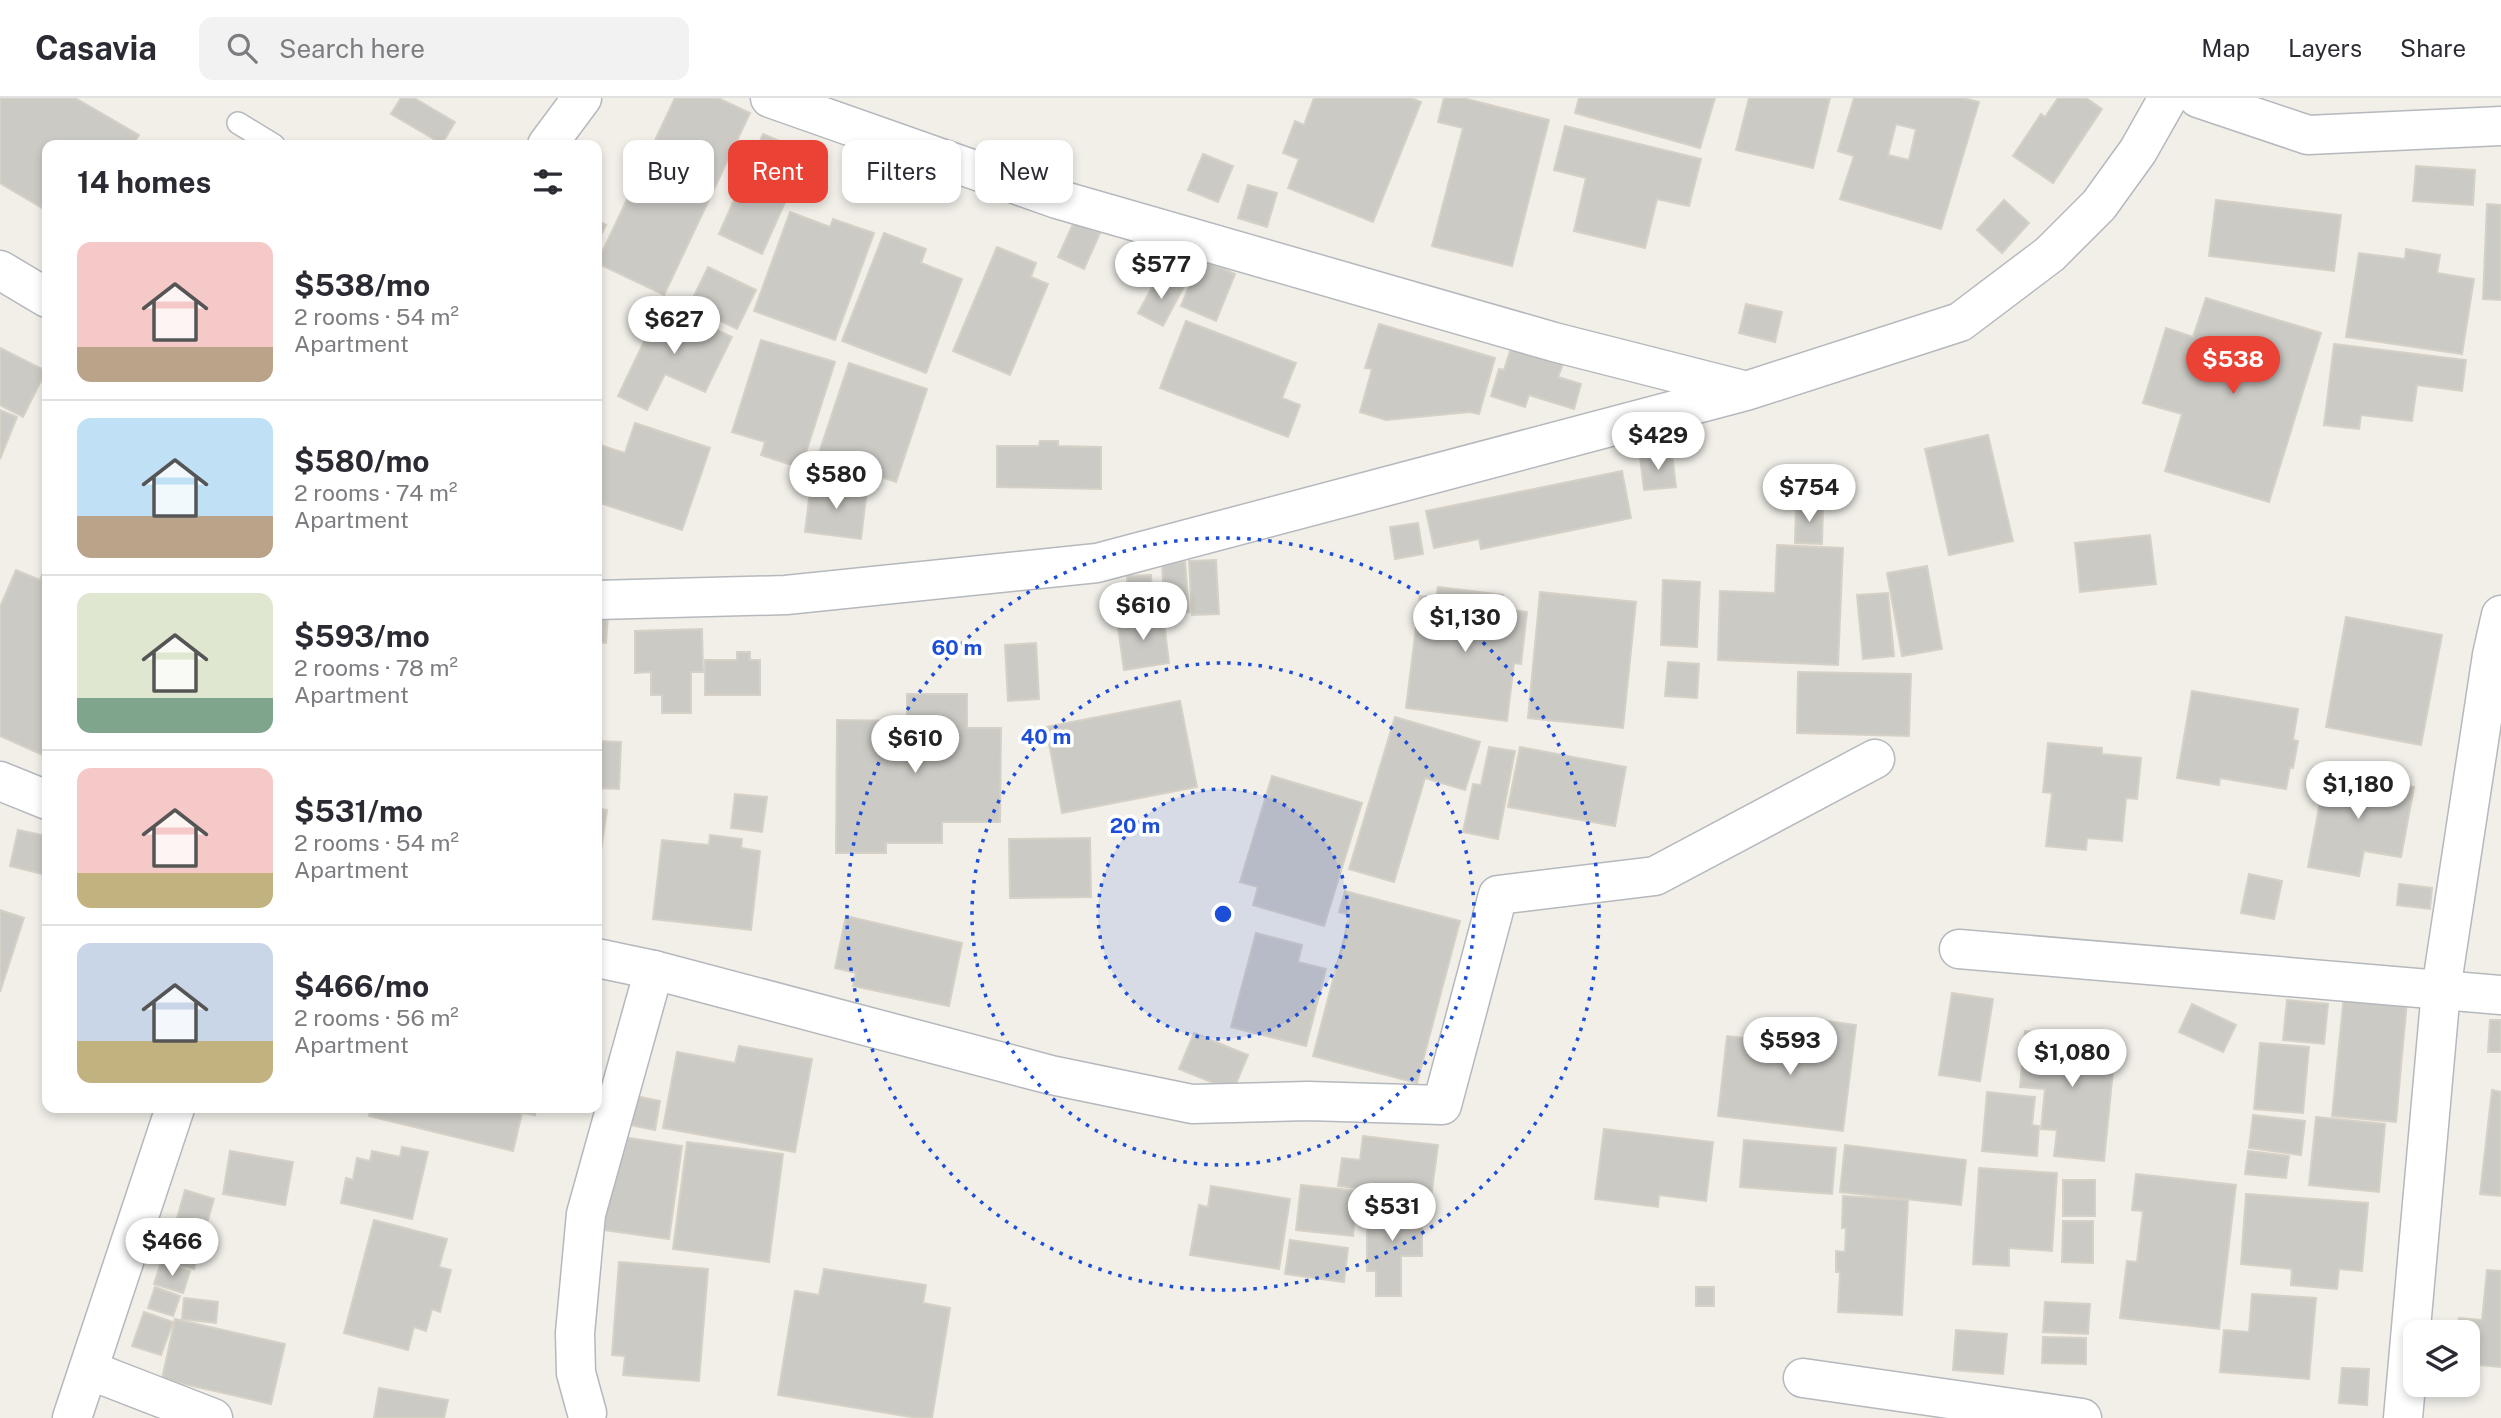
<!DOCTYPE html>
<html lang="en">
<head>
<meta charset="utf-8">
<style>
	body { margin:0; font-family:"Public Sans",sans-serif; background:#f2f2f3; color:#2b2b33; height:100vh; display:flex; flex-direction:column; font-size:26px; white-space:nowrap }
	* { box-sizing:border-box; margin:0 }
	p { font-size:23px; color:#7c7c81 }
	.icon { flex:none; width:38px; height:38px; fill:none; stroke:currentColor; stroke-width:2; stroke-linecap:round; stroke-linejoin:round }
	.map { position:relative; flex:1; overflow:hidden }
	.side { position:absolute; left:42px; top:42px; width:560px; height:973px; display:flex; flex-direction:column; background:#fff; border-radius:14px; box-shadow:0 4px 10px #0003 }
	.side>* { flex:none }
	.hud { position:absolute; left:623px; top:42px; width:665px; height:63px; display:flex; gap:14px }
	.controls { position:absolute; left:2403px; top:1222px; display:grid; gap:14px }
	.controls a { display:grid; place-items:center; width:77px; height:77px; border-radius:14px; background:#fff; box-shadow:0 4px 10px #0003; font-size:35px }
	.price { position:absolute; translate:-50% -60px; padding:0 16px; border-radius:24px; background:#fff; color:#222; font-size:23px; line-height:46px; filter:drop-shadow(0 2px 4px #0008) }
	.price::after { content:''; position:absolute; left:50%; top:42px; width:21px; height:16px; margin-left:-10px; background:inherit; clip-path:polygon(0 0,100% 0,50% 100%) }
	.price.current { background:#ea4335; color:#fff }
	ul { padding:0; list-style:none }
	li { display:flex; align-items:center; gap:21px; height:175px; padding:0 35px }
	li+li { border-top:2px solid #e1e1e2 }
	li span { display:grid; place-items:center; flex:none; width:196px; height:140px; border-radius:14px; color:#555 }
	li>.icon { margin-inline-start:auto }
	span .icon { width:84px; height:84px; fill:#fffc; stroke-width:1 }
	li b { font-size:30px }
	h2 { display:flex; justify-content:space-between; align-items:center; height:84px; padding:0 35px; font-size:30px }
	.chip { padding:0 24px; border-radius:14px; background:#fff; box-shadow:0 4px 10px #0003; font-size:24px; line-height:63px }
	.chip.current { background:#ea4335; color:#fff }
	header { display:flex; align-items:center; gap:42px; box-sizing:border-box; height:98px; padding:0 35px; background:#fff; border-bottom:2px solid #e1e1e2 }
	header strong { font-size:33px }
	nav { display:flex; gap:38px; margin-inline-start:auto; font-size:24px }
	.search { width:490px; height:63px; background:#f2f2f3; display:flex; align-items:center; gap:18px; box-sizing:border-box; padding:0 24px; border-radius:14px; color:#7c7c81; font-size:26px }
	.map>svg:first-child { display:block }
	.building { fill:#cccac5; stroke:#d6d1c6; stroke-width:2; fill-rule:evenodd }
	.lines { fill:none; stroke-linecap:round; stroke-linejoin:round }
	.lane-casing { stroke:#b5b8bc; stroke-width:24 }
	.street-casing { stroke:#b5b8bc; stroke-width:41 }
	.lane { stroke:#fff; stroke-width:21 }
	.street { stroke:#fff; stroke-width:38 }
	.ring { fill:none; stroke:#1d4ed8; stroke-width:3.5; stroke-dasharray:3.5 7 }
	.centre { fill:#1d4ed8; stroke:#fff; stroke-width:3.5 }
	.ring-label { font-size:21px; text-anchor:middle; font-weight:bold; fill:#1d4ed8; stroke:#fff; stroke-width:7; stroke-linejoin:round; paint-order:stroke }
</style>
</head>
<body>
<header>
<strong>Casavia</strong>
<div class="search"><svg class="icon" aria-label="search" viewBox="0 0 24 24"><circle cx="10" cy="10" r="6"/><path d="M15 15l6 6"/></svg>Search here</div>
<nav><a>Map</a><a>Layers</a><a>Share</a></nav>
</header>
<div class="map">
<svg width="2501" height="1320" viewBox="0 0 2501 1320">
	<rect width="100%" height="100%" fill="#f1efe8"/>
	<!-- building -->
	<g class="building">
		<path d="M0,0h75l64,37 -6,10h-86v66l-47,-28z"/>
		<path d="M401,0h13l41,24 -13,22 -51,-30z"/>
		<path d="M675,0h43l32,15 -86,182 -67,-32z"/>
		<path d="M1314,0h97l10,4 -48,120 -85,-34 11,-29 -16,-6 12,-32 9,4z"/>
		<path d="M1444,0h19l86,22 -37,146 -80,-20 31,-118 -25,-6z"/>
		<path d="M1579,0h136l-15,50 -125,-35z"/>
		<path d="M1749,0h81l-17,70 -77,-18z"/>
		<path d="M1854,0h109l16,4 -38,127 -101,-30 14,-43 -16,-5zM1896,26l20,5 -7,31 -21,-5z"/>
		<path d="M2058,0h28l16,11 -49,74 -40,-27 28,-42 4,3z"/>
		<path d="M1565,28l136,33 -12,47 -32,-7 -12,49 -71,-17 12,-53 -32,-8z"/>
		<path d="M763,36l44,19 -45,101 -43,-20z"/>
		<path d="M1203,56l30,12 -15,36 -30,-12z"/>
		<path d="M2416,68l59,4 -2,35 -60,-4z"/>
		<path d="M1248,87l29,8 -10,34 -29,-9z"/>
		<path d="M2004,102l25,23 -27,30 -25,-23z"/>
		<path d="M2216,102l125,15 -7,56 -125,-15z"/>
		<path d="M2487,106l14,1v95l-18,-1z"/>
		<path d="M790,114l40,15 3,-8 41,14 -39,107 -81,-29z"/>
		<path d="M597,122l9,5 -9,18z"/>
		<path d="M1074,124l26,11 -16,36 -26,-12z"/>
		<path d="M884,135l42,16 -5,14 41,16 -36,94 -84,-32z"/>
		<path d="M1156,142l41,19 -12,24 -35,-16 3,-8 -6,-3z"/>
		<path d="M997,149l39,16 -5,14 17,7 -38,91 -57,-24z"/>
		<path d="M2406,151l34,6 -3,18 37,6 -12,75 -116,-17 13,-84 46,6z"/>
		<path d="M1201,161l34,15 -19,47 -35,-15z"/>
		<path d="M708,169l48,23 -19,39 -48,-23z"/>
		<path d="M1159,177l24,13 -20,38 -25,-13z"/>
		<path d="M2206,200l115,35 -52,169 -104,-31 17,-57 -39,-11 23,-75 27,9z"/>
		<path d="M662,206l70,33 -27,55 -40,-18 -18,36 -29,-14z"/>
		<path d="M1746,206l36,8 -7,30 -36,-9z"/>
		<path d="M1186,223l110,42 -14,35 18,7 -12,32 -128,-49z"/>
		<path d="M1379,226l116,34 -16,56 -9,-2 -84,8 -26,-8 12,-43 -7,-1z"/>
		<path d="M761,242l74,22 -34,106 -40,-13 4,-13 -33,-10z"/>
		<path d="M2334,246l132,16 -4,31 -45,-6 -5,36 -51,-6 -2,14 -35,-4z"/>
		<path d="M0,250l46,23 -23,46 -23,-12z"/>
		<path d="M1511,250l52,16 -5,13 23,7 -7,25 -45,-14 -4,12 -34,-11 8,-27 5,1z"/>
		<path d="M849,265l78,26 -31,93 -78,-26z"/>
		<path d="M0,312l17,7 -17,42z"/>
		<path d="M635,325l75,25 -28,82 -85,-28v-58l28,9z"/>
		<path d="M1988,337l25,106 -64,14 -24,-106z"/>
		<path d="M1040,343h18v5l43,1v42l-104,-2v-41h42z"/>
		<path d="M1672,355l4,34 -32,3 -4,-33z"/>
		<path d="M1622,373l9,47 -150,31 -2,-10 -45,9 -8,-37z"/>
		<path d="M811,384l56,7 -6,50 -56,-7z"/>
		<path d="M1796,407h27l-1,39 -27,-1z"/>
		<path d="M1418,425l5,31 -28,5 -5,-32z"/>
		<path d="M2150,437l6,49 -76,8 -5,-49z"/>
		<path d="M1777,447l66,3 -5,117 -120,-5 2,-69 55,2z"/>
		<path d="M1216,462l3,54 -27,1 -3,-54z"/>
		<path d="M1185,464l4,50 -24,2 -3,-51z"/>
		<path d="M47,466v193l-47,-21v-129l16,-37 24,10z"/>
		<path d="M1927,468l15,83 -40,7 -15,-83z"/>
		<path d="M1151,477l2,35 -25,1 -1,-35z"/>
		<path d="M1663,482l37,2 -3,65 -36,-2z"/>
		<path d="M1438,489l65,8 -1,14 25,3 -6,52 -7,-1 -7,58 -101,-13 14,-112 16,2z"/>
		<path d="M1540,494l96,10 -13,126 -95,-10z"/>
		<path d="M1888,495l6,63 -31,3 -6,-64z"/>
		<path d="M597,515l11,1 -2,29 -9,-1z"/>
		<path d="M1163,516l6,49 -45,7 -7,-50z"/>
		<path d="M2346,519l96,18 -21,110 -95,-18z"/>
		<path d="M702,531l1,43h-12v41h-29v-18h-11v-23l-16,1v-42z"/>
		<path d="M1036,545l3,56 -31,2 -3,-56z"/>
		<path d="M737,554h13v8h10v35h-55v-35h32z"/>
		<path d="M1668,564l31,2 -2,34 -32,-2z"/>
		<path d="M1798,574l113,2 -2,62 -112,-3z"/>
		<path d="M2192,593l106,18 -5,31 5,1 -5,27 -3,-1 -4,22 -66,-11 -1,7 -42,-7z"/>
		<path d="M907,596h60v34h34l-1,94h-58v21h-56v10h-50l1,-133 70,1z"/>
		<path d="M1180,603l17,86 -135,26 -16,-86z"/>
		<path d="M1395,619l85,25 -15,48 -40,-12 -31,104 -45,-13z"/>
		<path d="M597,643l24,1 -2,47 -22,-1z"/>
		<path d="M2048,645l54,5v6l39,4 -4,41 -11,-1 -4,43 -35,-3 -1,12 -40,-4 6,-53 -9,-1z"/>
		<path d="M1489,649l26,4 -17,88 -35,-7 10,-48 8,1z"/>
		<path d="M1520,649l106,20 -11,59 -107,-19z"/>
		<path d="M2332,664l23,5 -2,9 61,11 -13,70 -37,-6 -5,25 -51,-9 17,-91 5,1z"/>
		<path d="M1272,678l90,27 -38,123 -71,-21 5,-18 -18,-5z"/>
		<path d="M735,696l32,3 -5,35 -31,-4z"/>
		<path d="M597,710l10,2 -10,68z"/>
		<path d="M18,732l29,6 -1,39 -36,-9z"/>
		<path d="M710,737l32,4 -1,9 19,3 -9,79 -98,-11 9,-79 47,5z"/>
		<path d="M1090,740l1,59 -81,1 -1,-59z"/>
		<path d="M2249,776l33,7 -8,38 -33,-6z"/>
		<path d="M2399,786l33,4 -2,21 -33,-4z"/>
		<path d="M1345,793l115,30 -43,162 -104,-27 37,-141 -11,-3z"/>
		<path d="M0,812l24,8 -24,74z"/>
		<path d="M846,818l116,27 -13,63 -96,-20 3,-13 -21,-5z"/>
		<path d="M1256,835l46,12 -4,17 28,7 -20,77 -75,-19z"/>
		<path d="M1952,895l41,6 -13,82 -41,-6z"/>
		<path d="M2344,897l63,6 -11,121 -64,-6z"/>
		<path d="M2287,902l41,4 -4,40 -41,-4z"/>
		<path d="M2192,906l44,21 -13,27 -44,-20z"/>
		<path d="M1820,922l36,5 -13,106 -125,-15 9,-80 48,5 2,-13 41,5z"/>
		<path d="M2490,922h11v32h-13z"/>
		<path d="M2025,933l91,9 -12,121 -50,-5 3,-26 -16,-1 4,-40 -25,-2z"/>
		<path d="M1194,935l54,22 -15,36 -54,-22z"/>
		<path d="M2260,945l49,4 -6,66 -49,-4z"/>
		<path d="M739,948l73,13 -17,93 -132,-24 14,-76 58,11z"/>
		<path d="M2492,992l9,2v104l-21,-2z"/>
		<path d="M1987,994l48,5 -3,28 7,1 -2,30 -55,-5z"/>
		<path d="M636,998l24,5 -5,29 -25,-5z"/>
		<path d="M371,1010h165l-1,7 -13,-2 -9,38 -144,-35z"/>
		<path d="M2253,1017l52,6 -4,34 -52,-7z"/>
		<path d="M2316,1019l69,7 -6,68 -70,-7z"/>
		<path d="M1604,1031l109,13 -7,59 -47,-6 -1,12 -63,-8z"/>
		<path d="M610,1037l72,11 -13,93 -73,-10z"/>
		<path d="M1363,1038l75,9 -7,53 -93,-12 4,-28 18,2z"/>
		<path d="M1744,1042l92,8 -4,46 -92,-7z"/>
		<path d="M687,1044l96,12 -14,108 -96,-13z"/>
		<path d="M1845,1047l121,15 -5,45 -121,-13z"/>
		<path d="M402,1049l26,5 -16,67 -71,-16 5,-25 7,2 4,-22 13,3 2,-10 28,6z"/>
		<path d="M230,1053l63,11 -8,43 -62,-11z"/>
		<path d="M2248,1053l41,5 -3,22 -41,-4z"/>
		<path d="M1979,1070l78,5 -5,78 -43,-3v18l-36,-2z"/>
		<path d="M2136,1076l100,11 -17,144 -99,-11 7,-57 10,1 6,-51 -11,-1z"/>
		<rect x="2063" y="1082" width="32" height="36"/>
		<path d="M1301,1087l57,6 -5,45 -57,-6z"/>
		<path d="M1211,1088l79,13 -11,70 -89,-14 9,-50 9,2z"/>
		<path d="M185,1092l29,9 -20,70 -29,-8z"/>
		<path d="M2246,1096l122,9 -6,68 -23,-2 -2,20 -46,-4 1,-16 -51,-5z"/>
		<path d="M1843,1098l65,4 -6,115 -64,-3 2,-40h-4v-21l9,1 1,-24h-4z"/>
		<path d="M1367,1107h55v51h-21v40h-25v-25h-9z"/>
		<path d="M374,1122l73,19 -8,28 12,3 -11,42 -8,-3 -6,22 -12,-4 -6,23 -64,-17z"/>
		<path d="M2063,1123h30v42l-31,-1z"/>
		<path d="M1290,1142l58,8 -4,34 -59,-8z"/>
		<path d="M161,1164l29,9 -7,22 -29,-9z"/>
		<path d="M619,1164l89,7 -9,112 -76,-6 2,-19 -13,-1z"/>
		<path d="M824,1171l102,16 -3,18 27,5 -18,110h-15l-139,-23 17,-104 24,4z"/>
		<path d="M2487,1172l14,1v96l-33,-3v-32h-10l1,-14 23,2z"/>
		<path d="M155,1189l25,9 -7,20 -25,-8z"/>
		<rect x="1696" y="1189" width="18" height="19"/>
		<path d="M2252,1196l64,4 -7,81 -89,-7 4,-42 25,2z"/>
		<path d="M184,1200l34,4 -2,21 -34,-4z"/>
		<path d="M2045,1204l45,2 -2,30 -45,-2z"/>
		<path d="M144,1214l29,10 -12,33 -29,-9z"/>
		<path d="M175,1221l110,25 -14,60 -109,-25z"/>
		<path d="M1956,1232l51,4 -4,40 -50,-4z"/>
		<path d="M2043,1239l43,1v26l-44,-1z"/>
		<path d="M2342,1270l27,1 -2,36 -28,-2z"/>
		<path d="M379,1290l69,12 -4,18h-70z"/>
	</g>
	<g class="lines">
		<defs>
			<path id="lane" d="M238,25l36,22"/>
			<g id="street">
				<path d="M770,0l287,101 497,143 189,48"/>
				<path d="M2198,0l110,37 193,-9"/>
				<path d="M547,47l35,-47"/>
				<path d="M0,172l47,28"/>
				<path d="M597,502l189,-5 311,-32 649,-172 214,-69 90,-68 49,-49 39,-54 30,-53"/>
				<path d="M0,683l47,19"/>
				<path d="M1959,851l542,46"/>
				<path d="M597,860l57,12 397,105 141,29 116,-3 134,4 56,-210 157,-19 220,-117"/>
				<path d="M89,1272l124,48"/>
				<path d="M1803,1280l279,40"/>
				<path d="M587,1315l-11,-40 -1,-40 11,-119 68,-244"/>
				<path d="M72,1320l103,-310"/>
				<path d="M2403,1320l38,-428 51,-335 9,-40"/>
			</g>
		</defs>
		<!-- lane casing -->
		<use href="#lane" class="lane-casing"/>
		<!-- street casing -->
		<use href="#street" class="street-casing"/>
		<!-- lane -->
		<use href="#lane" class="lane"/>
		<!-- street -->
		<use href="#street" class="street"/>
	</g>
	<!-- distance rings -->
	<circle cx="1223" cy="816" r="125" fill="#1d4ed8" fill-opacity=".12"/>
	<g class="ring">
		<circle cx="1223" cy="816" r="125"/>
		<circle cx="1223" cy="816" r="251"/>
		<circle cx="1223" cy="816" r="376"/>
	</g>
	<circle cx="1223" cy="816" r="10" class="centre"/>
	<g class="ring-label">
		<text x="957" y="557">60 m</text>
		<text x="1046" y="646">40 m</text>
		<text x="1135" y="735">20 m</text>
	</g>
</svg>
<div class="controls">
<a><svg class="icon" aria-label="layers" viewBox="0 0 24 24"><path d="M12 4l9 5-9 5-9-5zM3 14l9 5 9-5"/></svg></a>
</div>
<b class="price" style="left:1161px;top:203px">$577</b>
<b class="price" style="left:674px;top:258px">$627</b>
<b class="price current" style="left:2233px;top:298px">$538</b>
<b class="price" style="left:1658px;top:374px">$429</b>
<b class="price" style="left:836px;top:413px">$580</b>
<b class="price" style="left:1809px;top:426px">$754</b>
<b class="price" style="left:1143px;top:544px">$610</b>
<b class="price" style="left:1465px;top:556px">$1,130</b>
<b class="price" style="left:915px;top:677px">$610</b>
<b class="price" style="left:2358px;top:723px">$1,180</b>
<b class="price" style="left:1790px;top:979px">$593</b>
<b class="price" style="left:2072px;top:991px">$1,080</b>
<b class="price" style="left:1392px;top:1145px">$531</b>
<b class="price" style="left:172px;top:1180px">$466</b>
<div class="hud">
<a class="chip">Buy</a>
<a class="chip current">Rent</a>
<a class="chip">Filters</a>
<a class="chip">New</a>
</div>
<section class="side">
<h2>14 homes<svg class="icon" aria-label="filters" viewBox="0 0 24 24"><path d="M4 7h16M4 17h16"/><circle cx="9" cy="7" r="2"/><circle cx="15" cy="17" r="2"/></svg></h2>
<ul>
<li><span style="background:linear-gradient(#f6c9c9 75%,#b9a48a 0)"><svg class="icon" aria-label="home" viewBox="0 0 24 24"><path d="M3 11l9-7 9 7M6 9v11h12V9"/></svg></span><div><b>$538/mo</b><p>2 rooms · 54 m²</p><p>Apartment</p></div></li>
<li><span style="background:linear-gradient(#bfe0f5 70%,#b9a48a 0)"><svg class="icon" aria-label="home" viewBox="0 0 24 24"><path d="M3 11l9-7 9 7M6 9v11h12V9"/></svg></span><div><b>$580/mo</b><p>2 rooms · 74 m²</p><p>Apartment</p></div></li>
<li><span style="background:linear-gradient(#dfe7d0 75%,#7fa58c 0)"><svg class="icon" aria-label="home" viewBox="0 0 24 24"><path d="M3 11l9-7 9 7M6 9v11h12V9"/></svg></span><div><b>$593/mo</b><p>2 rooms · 78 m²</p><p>Apartment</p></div></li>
<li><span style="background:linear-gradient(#f6c9c9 75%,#c2b280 0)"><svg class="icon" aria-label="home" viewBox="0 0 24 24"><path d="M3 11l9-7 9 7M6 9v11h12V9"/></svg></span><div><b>$531/mo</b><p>2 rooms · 54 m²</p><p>Apartment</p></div></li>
<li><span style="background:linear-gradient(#c9d6e8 70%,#c2b280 0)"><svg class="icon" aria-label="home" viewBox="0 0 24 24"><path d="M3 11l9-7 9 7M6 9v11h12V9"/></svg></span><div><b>$466/mo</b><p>2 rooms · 56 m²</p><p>Apartment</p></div></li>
</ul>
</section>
</div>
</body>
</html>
